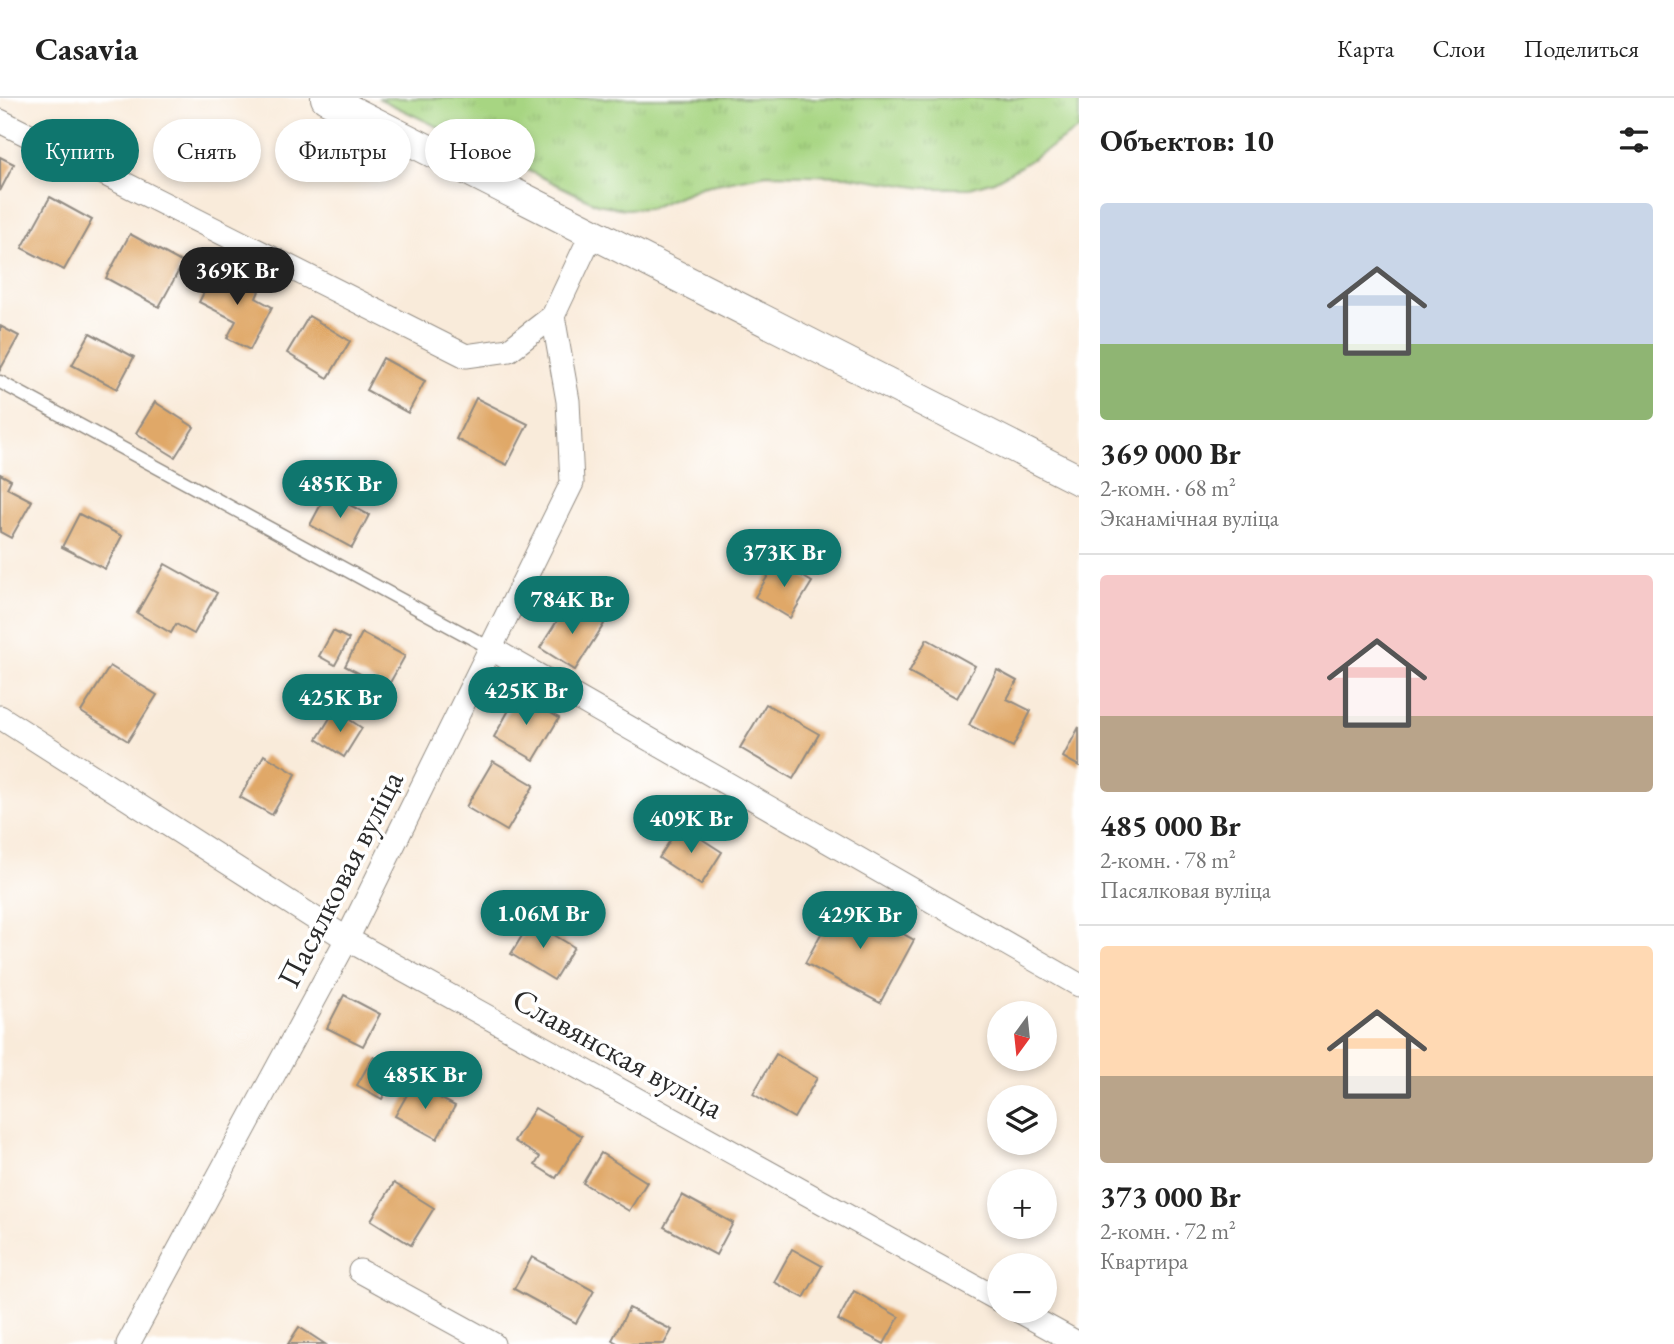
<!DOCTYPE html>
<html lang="ru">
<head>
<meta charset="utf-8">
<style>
	body { margin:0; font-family:"EB Garamond",serif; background:#f6f6f6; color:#222; height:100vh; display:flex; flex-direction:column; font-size:26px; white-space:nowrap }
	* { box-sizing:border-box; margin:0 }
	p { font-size:23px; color:#767676 }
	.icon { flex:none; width:38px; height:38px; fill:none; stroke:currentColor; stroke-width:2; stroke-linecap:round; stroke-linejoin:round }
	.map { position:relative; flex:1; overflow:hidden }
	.panel { display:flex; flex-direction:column; background:#fff; width:595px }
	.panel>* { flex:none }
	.hud { position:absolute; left:21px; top:21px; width:665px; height:63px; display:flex; gap:14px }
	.needle { width:46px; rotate:195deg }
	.buttons { position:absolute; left:987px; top:903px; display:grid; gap:14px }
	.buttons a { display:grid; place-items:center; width:70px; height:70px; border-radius:50%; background:#fff; box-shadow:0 4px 10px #0003; font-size:35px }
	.price { position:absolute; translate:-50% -60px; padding:0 16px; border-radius:24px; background:#0f766e; color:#fff; font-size:23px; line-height:46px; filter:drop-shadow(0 2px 4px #0008) }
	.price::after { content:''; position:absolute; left:50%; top:42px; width:21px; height:16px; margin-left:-10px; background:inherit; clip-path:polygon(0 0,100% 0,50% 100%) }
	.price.selected { background:#222; color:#fff }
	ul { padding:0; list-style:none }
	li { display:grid; align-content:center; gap:14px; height:371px; padding:0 21px }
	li+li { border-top:2px solid #e0e0e0 }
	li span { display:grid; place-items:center; height:217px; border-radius:7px; color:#555 }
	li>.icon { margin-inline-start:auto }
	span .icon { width:126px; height:126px; fill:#fffc; stroke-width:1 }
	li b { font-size:30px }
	h2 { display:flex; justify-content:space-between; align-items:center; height:84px; padding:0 21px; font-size:30px }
	.chip { padding:0 24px; border-radius:32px; background:#fff; box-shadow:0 4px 10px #0003; font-size:24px; line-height:63px }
	.chip.selected { background:#0f766e; color:#fff }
	header { display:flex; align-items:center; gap:42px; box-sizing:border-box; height:98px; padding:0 35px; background:#fff; border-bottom:2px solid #e0e0e0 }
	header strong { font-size:33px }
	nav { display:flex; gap:38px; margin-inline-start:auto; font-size:24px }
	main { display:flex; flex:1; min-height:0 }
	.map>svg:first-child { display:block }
	.grass { fill:url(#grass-tufts); stroke:#698056; stroke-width:2 }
	.building { fill:#e0a868 }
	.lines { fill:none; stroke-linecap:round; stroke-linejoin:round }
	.service-casing { stroke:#928b82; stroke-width:15 }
	.minor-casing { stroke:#928b82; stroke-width:25 }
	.tertiary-casing { stroke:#928b82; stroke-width:32 }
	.service { stroke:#fff; stroke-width:12 }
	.minor { stroke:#fff; stroke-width:23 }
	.tertiary { stroke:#fff; stroke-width:30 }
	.labels { text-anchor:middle; stroke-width:7; stroke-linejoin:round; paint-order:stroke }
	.street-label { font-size:32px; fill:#2b2b2b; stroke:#fff }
</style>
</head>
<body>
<header>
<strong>Casavia</strong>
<nav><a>Карта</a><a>Слои</a><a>Поделиться</a></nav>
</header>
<main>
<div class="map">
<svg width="1079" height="1246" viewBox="0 0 1079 1246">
	<defs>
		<pattern id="grass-tufts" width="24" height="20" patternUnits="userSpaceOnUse" patternTransform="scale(1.75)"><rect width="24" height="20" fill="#a7d582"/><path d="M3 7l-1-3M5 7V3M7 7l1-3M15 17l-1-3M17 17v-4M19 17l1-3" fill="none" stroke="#90b770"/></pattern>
	</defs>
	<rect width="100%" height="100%" fill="#fff"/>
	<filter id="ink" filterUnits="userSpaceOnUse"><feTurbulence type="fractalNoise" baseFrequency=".0143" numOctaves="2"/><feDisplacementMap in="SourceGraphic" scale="14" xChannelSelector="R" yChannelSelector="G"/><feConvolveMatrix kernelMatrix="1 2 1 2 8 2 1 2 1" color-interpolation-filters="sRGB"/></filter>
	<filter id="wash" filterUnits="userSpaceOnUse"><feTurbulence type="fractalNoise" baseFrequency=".00686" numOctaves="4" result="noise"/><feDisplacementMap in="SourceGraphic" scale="28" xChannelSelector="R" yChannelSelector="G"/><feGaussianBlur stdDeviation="1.57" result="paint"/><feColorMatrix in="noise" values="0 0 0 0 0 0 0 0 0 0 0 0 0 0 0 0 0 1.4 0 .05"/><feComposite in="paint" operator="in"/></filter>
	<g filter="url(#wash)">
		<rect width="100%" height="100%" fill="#f9ebda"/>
		<!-- grass -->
		<path class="grass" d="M378,0h701v31l-61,39 -24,13 -24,7h-46l-78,-12 -79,-2 -66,13 -51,21 -26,1 -27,-5z"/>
		<g id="blocks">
			<!-- building -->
			<g class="building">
				<path d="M0,59l14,7 -14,27z"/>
				<path d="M50,99l42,23 -28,50 -42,-22z"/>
				<path d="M130,136l53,29 -24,44 -53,-29z"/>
				<path d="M216,171l43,22 -3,7 16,9 -22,43 -23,-12 9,-17 -37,-19z"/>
				<path d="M309,218l41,25 -22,37 -41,-25z"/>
				<path d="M0,228l19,10 -19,34z"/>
				<path d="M90,235l44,24 -17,32 -45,-24z"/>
				<path d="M383,260l42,23 -17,32 -42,-23z"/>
				<path d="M476,300l52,26 -21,41 -51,-26z"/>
				<path d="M155,304l39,25 -19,30 -39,-24z"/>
				<path d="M0,376l11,6 -4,8 25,13 -21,37 -11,-6z"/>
				<path d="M327,395l42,22 -17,33 -42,-23z"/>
				<path d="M79,416l43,22 -17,33 -43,-22z"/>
				<path d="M777,463l35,21 -22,36 -35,-21z"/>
				<path d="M165,466l52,29 -23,41 -18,-10 -5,9 -34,-20z"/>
				<path d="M569,504l35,22 -29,46 -35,-22z"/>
				<path d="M333,533l16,8 -14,26 -16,-9z"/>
				<path d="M362,535l43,23 -18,32 -42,-22z"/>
				<path d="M927,541l48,27 -18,32 -48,-26z"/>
				<path d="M110,568l47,29 -29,46 -47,-29z"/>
				<path d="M997,572l20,11 -10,18 24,12 -18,36 -44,-22z"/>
				<path d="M518,596l41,24 -25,42 -40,-23z"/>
				<path d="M766,606l53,30 -26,45 -53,-31z"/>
				<path d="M335,612l27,18 -18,29 -27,-18z"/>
				<path d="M1079,629v39l-16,-9z"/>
				<path d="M264,657l32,19 -24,41 -32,-18z"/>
				<path d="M493,663l41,24 -27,46 -41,-24z"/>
				<path d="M680,727l42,27 -21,33 -42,-27z"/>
				<path d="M840,801l74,41 -34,63 -75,-40z"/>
				<path d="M531,823l43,26 -20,33 -43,-26z"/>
				<path d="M344,897l36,19 -17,32 -36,-18z"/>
				<path d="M776,956l41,24 -23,40 -41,-24z"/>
				<path d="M373,959l25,13 -16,29 -25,-14z"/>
				<path d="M413,986l42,22 -18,33 -42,-23z"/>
				<path d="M535,1010l47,28 -26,42 -21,-13 5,-8 -26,-16z"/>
				<path d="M601,1055l46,29 -18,29 -46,-28z"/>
				<path d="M394,1085l40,25 -23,37 -40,-25z"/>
				<path d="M682,1097l51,28 -17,32 -52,-28z"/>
				<path d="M792,1151l30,17 -18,32 -30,-16z"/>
				<path d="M532,1159l62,34 -18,32 -62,-34z"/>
				<path d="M854,1193l45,26 -15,27 -46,-24z"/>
				<path d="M629,1210l43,22 -8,14h-45l-7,-4z"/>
				<path d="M299,1229l26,17h-37z"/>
			</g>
		</g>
	</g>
	<g filter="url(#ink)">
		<use href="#blocks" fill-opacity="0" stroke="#928b82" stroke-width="2"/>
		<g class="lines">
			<defs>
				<path id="service" d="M0,284l490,266"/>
				<g id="minor">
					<path d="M0,23l466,235 43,-6 44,-34"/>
					<path d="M490,550l589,337"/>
					<path d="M0,619l347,222 652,361"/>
					<path d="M360,1173l133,73"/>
					<path d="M1019,1213l60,33"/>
					<path d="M128,1246l219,-405 225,-456 -4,-82 -15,-85 40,-85"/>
				</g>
				<path id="tertiary" d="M326,0l753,382"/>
			</defs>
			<!-- service casing -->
			<use href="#service" class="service-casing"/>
			<!-- minor casing -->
			<use href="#minor" class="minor-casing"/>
			<!-- tertiary casing -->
			<use href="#tertiary" class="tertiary-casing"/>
			<!-- service -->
			<use href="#service" class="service"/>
			<!-- minor -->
			<use href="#minor" class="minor"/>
			<!-- tertiary -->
			<use href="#tertiary" class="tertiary"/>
		</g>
	</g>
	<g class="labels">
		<!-- street labels -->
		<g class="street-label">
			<text transform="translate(340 781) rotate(-63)" y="11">Пасялковая вуліца</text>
			<text transform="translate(618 955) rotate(29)" y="11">Славянская вуліца</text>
		</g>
	</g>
</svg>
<div class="buttons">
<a><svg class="needle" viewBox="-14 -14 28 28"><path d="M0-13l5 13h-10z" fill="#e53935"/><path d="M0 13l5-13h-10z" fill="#767676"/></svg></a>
<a><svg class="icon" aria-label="layers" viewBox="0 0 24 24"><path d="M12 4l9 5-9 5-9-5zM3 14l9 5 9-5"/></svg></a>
<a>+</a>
<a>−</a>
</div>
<b class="price selected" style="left:237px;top:209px">369K Br</b>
<b class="price" style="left:340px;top:422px">485K Br</b>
<b class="price" style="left:784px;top:491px">373K Br</b>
<b class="price" style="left:572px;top:538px">784K Br</b>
<b class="price" style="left:526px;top:629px">425K Br</b>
<b class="price" style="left:340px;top:636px">425K Br</b>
<b class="price" style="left:691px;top:757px">409K Br</b>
<b class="price" style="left:543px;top:852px">1.06M Br</b>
<b class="price" style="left:860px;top:853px">429K Br</b>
<b class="price" style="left:425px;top:1013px">485K Br</b>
<div class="hud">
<a class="chip selected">Купить</a>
<a class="chip">Снять</a>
<a class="chip">Фильтры</a>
<a class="chip">Новое</a>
</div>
</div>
<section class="panel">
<h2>Объектов: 10<svg class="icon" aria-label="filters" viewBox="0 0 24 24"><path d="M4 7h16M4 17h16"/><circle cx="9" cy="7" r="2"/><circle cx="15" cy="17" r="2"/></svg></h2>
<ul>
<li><span style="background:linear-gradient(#c9d6e8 65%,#8fb573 0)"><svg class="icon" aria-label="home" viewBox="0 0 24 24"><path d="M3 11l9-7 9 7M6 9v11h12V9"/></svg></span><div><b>369 000 Br</b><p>2-комн. · 68 m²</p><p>Эканамічная вуліца</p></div></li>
<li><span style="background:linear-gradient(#f6c9c9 65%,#b9a48a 0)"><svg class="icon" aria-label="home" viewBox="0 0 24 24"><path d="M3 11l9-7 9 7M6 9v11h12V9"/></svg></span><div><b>485 000 Br</b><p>2-комн. · 78 m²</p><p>Пасялковая вуліца</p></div></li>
<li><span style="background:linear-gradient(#ffd9b3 60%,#b9a48a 0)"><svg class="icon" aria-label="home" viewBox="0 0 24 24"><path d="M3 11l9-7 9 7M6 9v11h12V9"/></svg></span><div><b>373 000 Br</b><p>2-комн. · 72 m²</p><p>Квартира</p></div></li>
</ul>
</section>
</main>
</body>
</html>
